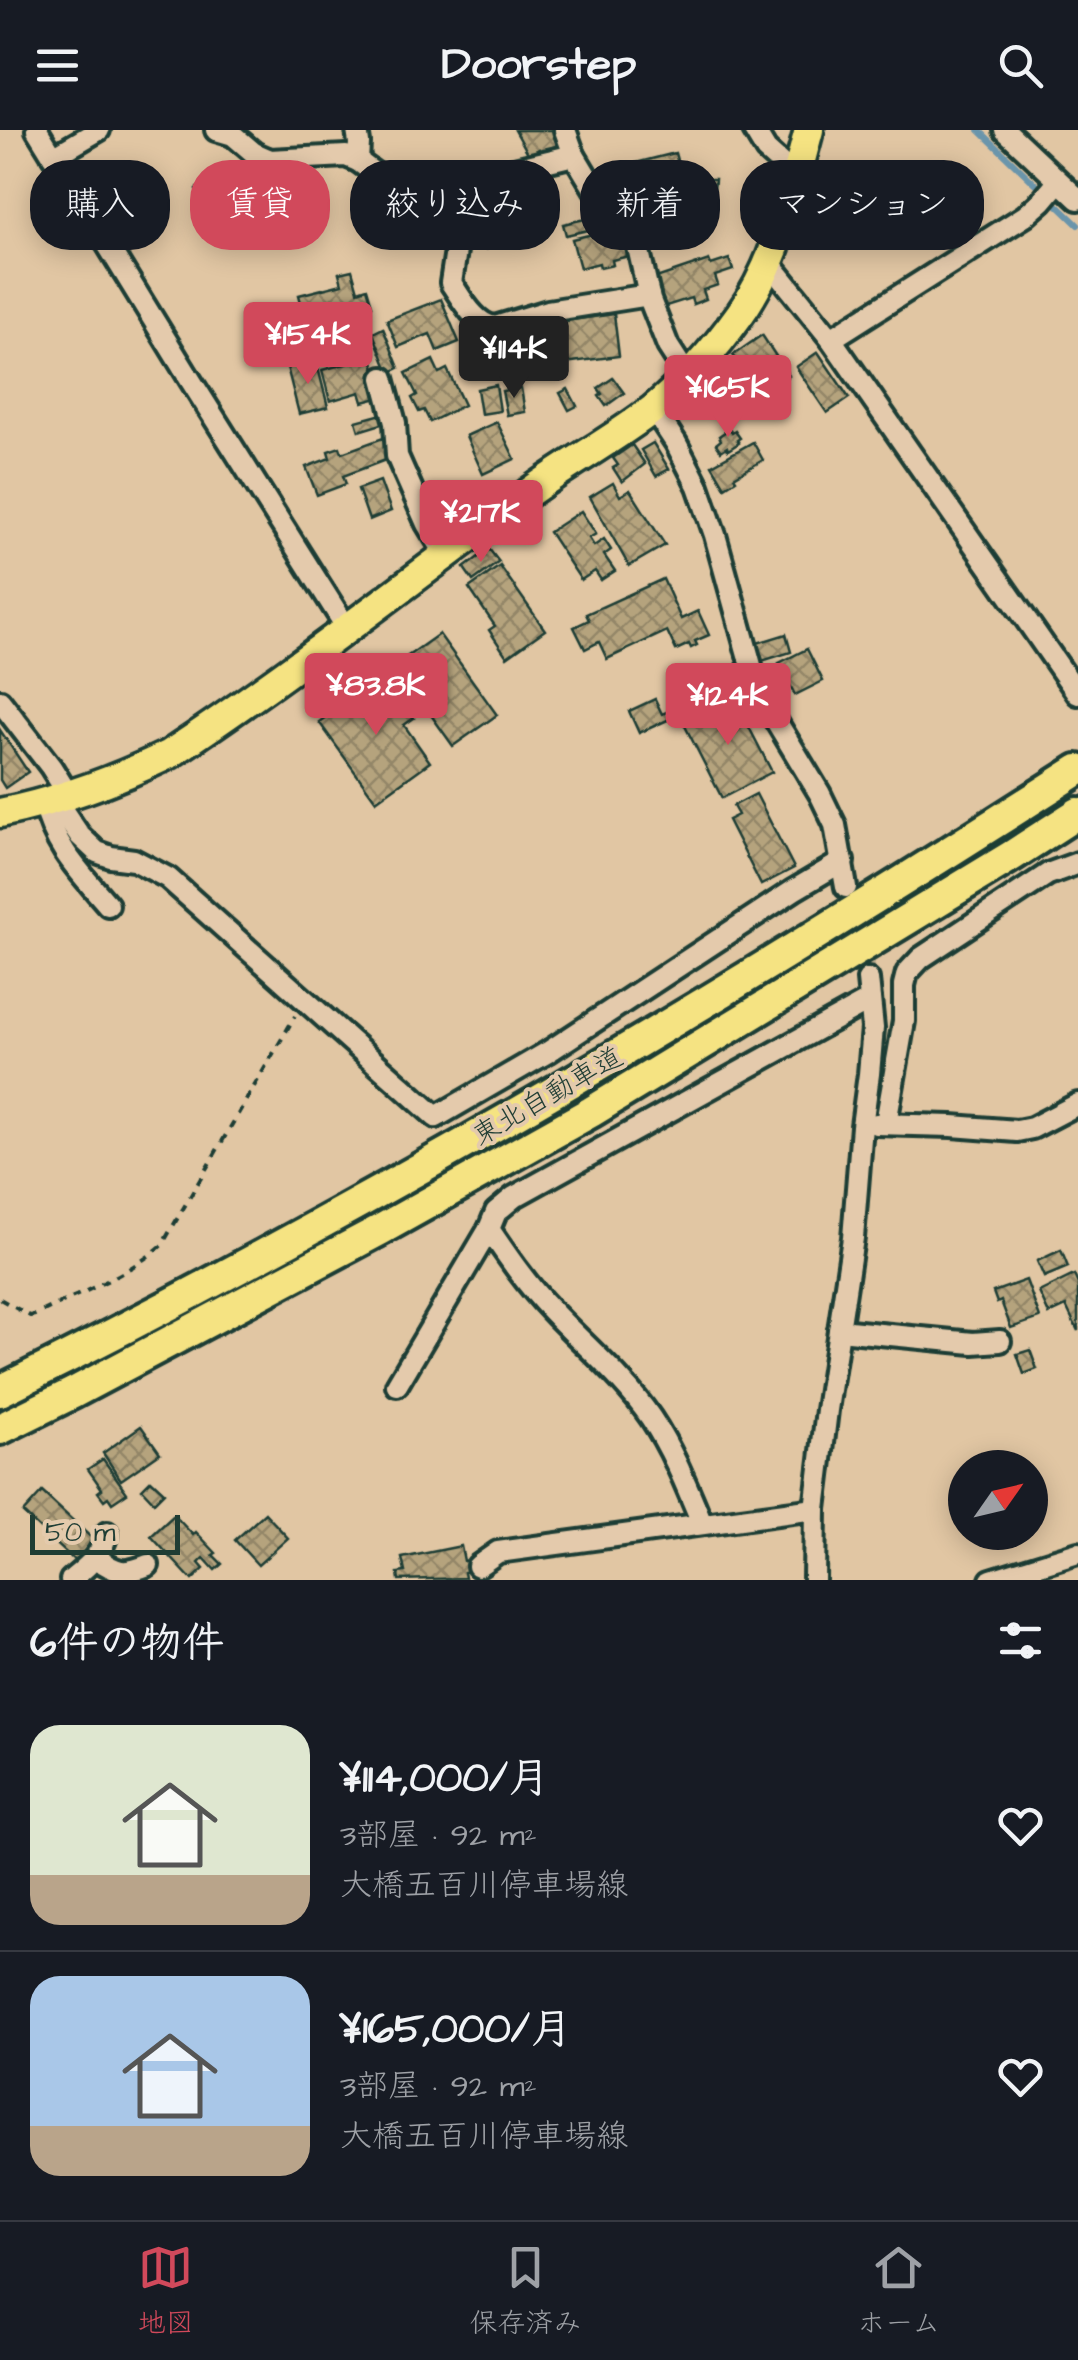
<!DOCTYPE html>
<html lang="ja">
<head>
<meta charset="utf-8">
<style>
	body { margin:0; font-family:"Architects Daughter","Klee One",sans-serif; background:#20242c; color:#f1f3f6; height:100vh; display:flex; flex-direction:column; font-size:38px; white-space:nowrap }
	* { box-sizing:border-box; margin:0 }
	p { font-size:32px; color:#9ea1a6 }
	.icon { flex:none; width:55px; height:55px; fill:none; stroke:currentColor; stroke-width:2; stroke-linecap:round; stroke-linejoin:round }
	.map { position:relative; height:1450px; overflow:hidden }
	.panel { display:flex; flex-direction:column; background:#171b24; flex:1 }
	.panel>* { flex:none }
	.guide { position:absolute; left:30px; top:30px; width:1020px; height:90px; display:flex; gap:20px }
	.needle { width:65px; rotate:56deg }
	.buttons { position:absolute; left:948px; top:1320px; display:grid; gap:20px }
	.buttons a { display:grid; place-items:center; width:100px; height:100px; border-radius:50%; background:#171b24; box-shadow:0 5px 25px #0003; font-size:50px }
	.scale { position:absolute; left:30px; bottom:25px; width:150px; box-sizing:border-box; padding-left:10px; border:5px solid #1f3d34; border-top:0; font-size:28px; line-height:35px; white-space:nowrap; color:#1f3d34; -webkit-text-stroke:8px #e4caac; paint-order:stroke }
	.price { position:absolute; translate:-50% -85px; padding:0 22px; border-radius:10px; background:#d1495b; color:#fff; font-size:32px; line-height:65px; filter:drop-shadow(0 2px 5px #0008) }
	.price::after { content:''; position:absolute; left:50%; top:60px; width:30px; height:22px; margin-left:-15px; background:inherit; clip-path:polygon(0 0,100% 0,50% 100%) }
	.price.current { background:#222; color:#fff }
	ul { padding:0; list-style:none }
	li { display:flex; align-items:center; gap:30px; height:250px; padding:0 30px }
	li+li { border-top:2px solid #363941 }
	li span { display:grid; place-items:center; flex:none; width:280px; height:200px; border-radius:30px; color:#555 }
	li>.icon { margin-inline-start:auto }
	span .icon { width:120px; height:120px; fill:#fffc; stroke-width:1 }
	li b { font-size:42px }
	h2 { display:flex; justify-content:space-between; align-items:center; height:120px; padding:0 30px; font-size:42px }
	.chip { padding:0 35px; border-radius:40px; background:#171b24; box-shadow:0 5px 25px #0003; font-size:35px; line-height:90px }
	.chip.current { background:#d1495b; color:#fff }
	header { display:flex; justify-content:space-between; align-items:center; height:130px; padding:0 30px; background:#171b24; font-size:45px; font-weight:700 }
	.tabs { display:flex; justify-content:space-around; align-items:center; height:140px; border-top:2px solid #363941; background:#171b24; font-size:28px; color:#9ea1a6 }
	.tabs a { display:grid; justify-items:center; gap:5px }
	.tabs .current { color:#d1495b }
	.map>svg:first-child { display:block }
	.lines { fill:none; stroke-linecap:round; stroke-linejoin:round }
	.stream { stroke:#6b95ab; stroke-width:6 }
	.building { fill:url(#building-cross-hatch); stroke:#1f3d34; stroke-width:2.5 }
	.minor-tunnel { stroke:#baab8d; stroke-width:20; stroke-dasharray:20 10; stroke-linecap:butt }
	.minor-casing { stroke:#1f3d34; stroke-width:28 }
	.major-casing { stroke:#1f3d34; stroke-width:35 }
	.highway-casing { stroke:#1f3d34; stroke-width:38 }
	.path { stroke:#1f3d34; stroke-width:4; stroke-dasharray:8 8; stroke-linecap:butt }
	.minor { stroke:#e4caac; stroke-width:20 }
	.major { stroke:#f5e382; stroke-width:28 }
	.highway { stroke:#f5e382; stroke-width:30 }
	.labels { text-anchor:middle; stroke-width:8; stroke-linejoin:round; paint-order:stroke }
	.street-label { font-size:28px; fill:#1f3d34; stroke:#e4caac }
</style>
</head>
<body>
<header><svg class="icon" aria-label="menu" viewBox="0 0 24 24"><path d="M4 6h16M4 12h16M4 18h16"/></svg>Doorstep<svg class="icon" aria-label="search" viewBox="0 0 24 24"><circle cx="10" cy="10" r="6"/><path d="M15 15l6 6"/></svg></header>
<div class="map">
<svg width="1078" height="1450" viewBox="0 0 1078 1450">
	<defs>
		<pattern id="building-cross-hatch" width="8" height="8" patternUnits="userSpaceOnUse" patternTransform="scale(2.5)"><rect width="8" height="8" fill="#b5a37d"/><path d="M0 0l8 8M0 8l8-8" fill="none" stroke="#938667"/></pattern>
	</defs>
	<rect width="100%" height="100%" fill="#e1c6a3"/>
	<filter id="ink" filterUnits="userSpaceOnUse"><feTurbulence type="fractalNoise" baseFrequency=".01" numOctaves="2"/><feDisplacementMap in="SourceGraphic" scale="20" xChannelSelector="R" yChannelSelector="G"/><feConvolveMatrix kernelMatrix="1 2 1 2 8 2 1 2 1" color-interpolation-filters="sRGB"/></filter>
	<g filter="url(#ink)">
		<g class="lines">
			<!-- stream -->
			<path class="stream" d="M979,0l99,95"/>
		</g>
		<!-- building -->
		<g class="building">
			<path d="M515,0h44l9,17 -11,6 -4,-6 -11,6 -3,-4 -10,6z"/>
			<path d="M675,23l9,32 -26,11v-4l-29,8 -9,-33z"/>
			<path d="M241,33l8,45 -27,19 -26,-38 11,-8 -2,-3 10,-7 4,6z"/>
			<path d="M709,49h6l-3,37h-5z"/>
			<path d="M477,56l20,59 -10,4 -5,-15 -18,6 -12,-38 4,-2 -2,-7z"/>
			<path d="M421,72l10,28 -29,10 -10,-28z"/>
			<path d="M676,73l9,30 -30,8 -8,-30z"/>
			<path d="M585,89l3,11 -22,5 -3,-11z"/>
			<path d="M622,97l7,29 -17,4 1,5 -13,3 -1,-5 -19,5 -8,-29z"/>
			<path d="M729,129l4,11 -18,6 3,9 -15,5 3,9 -13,5 -2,-6 -28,9 -10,-28 56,-19 2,5z"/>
			<path d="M352,140l6,21 9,-3 5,17 -20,5 1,6 -14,4 -2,-6 -31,8 -7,-27 43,-11 -3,-11z"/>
			<path d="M441,169l18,43 -22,9 -7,-17 -32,13 -11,-27z"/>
			<path d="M614,184l5,42 -63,8 -5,-41z"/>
			<path d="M383,198l16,40 -10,5 -16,-40z"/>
			<path d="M762,205l27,41 -28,19 -28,-40z"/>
			<path d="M544,206l5,34 -7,2v3l-14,1v-3l-28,5 -5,-34z"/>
			<path d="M818,222l31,46 -22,15 -31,-46z"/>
			<path d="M372,227l10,40 -19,5 -3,-10 -30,9 -8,-31z"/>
			<path d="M316,230l12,47 -29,7 -12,-47z"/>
			<path d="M433,230l6,13 8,-4 17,36 -34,17 -6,-12 -5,2 -7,-14 5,-3 -11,-22z"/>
			<path d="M728,241l21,27 -14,11 -21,-28z"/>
			<path d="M613,248l11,15 -18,13 -7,-10 3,-2 -4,-6z"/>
			<path d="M496,255l4,26 -19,3 -4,-25z"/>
			<path d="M521,258l4,24 -18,3 -5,-24z"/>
			<path d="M568,259l9,17 -8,4 -9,-17z"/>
			<path d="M382,284l3,9 -26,8 -3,-10z"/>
			<path d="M497,292l18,37 -32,15 -17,-38z"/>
			<path d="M729,299l3,4 3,-2 5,7 -3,2 2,3 -11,7 -1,-3 -6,4 -5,-7 5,-4 -2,-4z"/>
			<path d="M383,308l8,20 -48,18 3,8 -29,11 -11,-28 24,-9 -2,-7 12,-4 2,6z"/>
			<path d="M753,312l10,18 -29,17 2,3 -11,7 -13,-22z"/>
			<path d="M653,313l16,26 -13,7 -15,-26z"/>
			<path d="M632,315l13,19 -23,18 -9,-14 5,-3 -5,-7z"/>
			<path d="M380,351l11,30 -22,9 -11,-31z"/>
			<path d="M613,353l7,13 10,-6 35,55 -36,21 -39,-69z"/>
			<path d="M581,381l15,23 -7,4 5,8 10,-7 7,11 -7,5 11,16 -14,9 -6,-9 -14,9 -32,-48z"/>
			<path d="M489,419l10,13 -26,19 -9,-13z"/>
			<path d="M500,436l45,64 -38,27 -18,-27 6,-4 -26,-38z"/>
			<path d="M663,449l18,40 17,-8 11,24 -14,6 2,4 -6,3 -2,-4 -13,6 -9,-19 -60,28 -8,-17 -14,7 -11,-22 15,-7 -3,-6z"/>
			<path d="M439,504l58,81 -44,31 -39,-55 -10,7 -6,-8 10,-7 -13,-18z"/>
			<path d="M786,504l5,18 -29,9 -5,-18z"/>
			<path d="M807,519l16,32 -28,14 -16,-32z"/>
			<path d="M384,545l30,43 -10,7 26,37 -54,39 -57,-79z"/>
			<path d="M734,568l38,74 -50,26 -38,-74z"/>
			<path d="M655,569l7,15 7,-3 3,7 -33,15 -10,-22z"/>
			<path d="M0,600l28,42 -23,16 -5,-8z"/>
			<path d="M756,664l38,74 -33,17 -33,-65 10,-5 -5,-9z"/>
			<path d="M1061,1120l7,17 -24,10 -7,-16z"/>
			<path d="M1074,1145l4,9v47l-12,-25 -17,8 -10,-22z"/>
			<path d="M1026,1150l14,38 -29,10 -10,-27 -4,2 -4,-11z"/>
			<path d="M1030,1220l7,19 -13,5 -7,-20z"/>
			<path d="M141,1296l19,27 -39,27 -18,-27z"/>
			<path d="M103,1329l24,34 -15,10 -4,-6 -4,3 -6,-8 4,-3 -14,-20z"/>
			<path d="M151,1350l13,12 -10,10 -12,-13z"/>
			<path d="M42,1362l53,49 -19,21 -53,-49z"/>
			<path d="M265,1383l23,25 -30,27 -23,-25z"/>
			<path d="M174,1385l19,20 3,-3 20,21 -3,2 9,9 -7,6 -11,-12 -5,5 5,6 -12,11 -41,-44z"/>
			<path d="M461,1416l3,15 4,-1 2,11 -6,1 1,6 -66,2 -1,-7 7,-1 -3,-14z"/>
		</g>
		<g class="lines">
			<!-- minor-tunnel -->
			<path class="minor-tunnel" d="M850,773l18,76"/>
			<defs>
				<g id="minor">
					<path d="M37,0l154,251 157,249"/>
					<path d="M216,0l17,5 21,18 16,7 76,-4 12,5 20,15 124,-4 72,-17 21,35 38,35 17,75 18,46 20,31"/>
					<path d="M357,0l2,13 -1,18"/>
					<path d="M565,0l9,25"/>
					<path d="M754,0l12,20 30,27"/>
					<path d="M1005,0l73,69"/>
					<path d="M53,27l46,-27"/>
					<path d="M421,45l4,20 5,9 22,29 5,11 -6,39c11,16 24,42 44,44l53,-16 101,-16"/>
					<path d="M769,132l62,77 247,355"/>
					<path d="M831,209l194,-123 17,-15 16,-19"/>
					<path d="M383,248l12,45 2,33 30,68 19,31"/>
					<path d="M653,278l23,35 22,43 17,49 43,156 62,103 15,31 11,62"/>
					<path d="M0,571l51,66 18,29"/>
					<path d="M55,669l25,37 17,16 14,5 23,3 34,18 268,239 112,-65 246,-162 49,-29"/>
					<path d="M44,673c11,45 34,67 64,102"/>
					<path d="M886,993l18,-102v-36l3,-12 14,-15 127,-84 30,-11"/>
					<path d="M876,994l76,2 65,5 15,-3 46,-24"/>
					<path d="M489,1099c19,28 38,56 62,81 33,35 73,68 100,108 22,33 36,69 51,105"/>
					<path d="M839,1200l134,13 27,-2"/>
					<path d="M397,1255l92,-156 7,-17 18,-15 356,-197"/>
					<path d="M96,1428c21,15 28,17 52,7"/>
					<path d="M478,1436l20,-14 317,-43"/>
					<path d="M71,1450c17,-14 31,-25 36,-47"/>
					<path d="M814,1450l1,-71 12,-99 26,-172 9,-112 7,-52 4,-46 -5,-49"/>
					<path d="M991,1450l87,-27"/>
				</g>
				<path id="major" d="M0,683c59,-12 116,-33 170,-59 123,-82 239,-172 357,-260 40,-30 86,-54 126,-85 33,-27 62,-60 87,-95 38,-53 52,-122 69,-184"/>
				<g id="highway">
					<path d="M0,1261c372,-184 729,-397 1078,-621"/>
					<path d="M0,1299l73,-36 307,-163 211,-118 422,-257 65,-42"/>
				</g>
			</defs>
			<!-- minor casing -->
			<use href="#minor" class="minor-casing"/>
			<!-- major casing -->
			<use href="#major" class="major-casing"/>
			<!-- highway casing -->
			<use href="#highway" class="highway-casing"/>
			<!-- path -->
			<path class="path" d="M0,1169l30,17 5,-1c40,-20 94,-40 127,-70l133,-229"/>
			<!-- minor -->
			<use href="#minor" class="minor"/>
			<!-- major -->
			<use href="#major" class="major"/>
			<!-- highway -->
			<use href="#highway" class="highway"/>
		</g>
	</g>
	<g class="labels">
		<!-- street labels -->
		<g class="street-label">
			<text transform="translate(547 965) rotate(-30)" y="10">東北自動車道</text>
		</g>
	</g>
</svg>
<div class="buttons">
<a><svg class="needle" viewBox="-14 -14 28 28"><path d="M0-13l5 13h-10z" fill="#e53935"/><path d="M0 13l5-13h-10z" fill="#9ea1a6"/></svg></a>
</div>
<div class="scale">50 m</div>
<b class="price" style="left:308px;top:257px">¥154K</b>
<b class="price current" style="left:514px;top:271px">¥114K</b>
<b class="price" style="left:728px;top:310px">¥165K</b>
<b class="price" style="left:481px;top:435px">¥217K</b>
<b class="price" style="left:376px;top:608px">¥83.8K</b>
<b class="price" style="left:728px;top:618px">¥124K</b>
<div class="guide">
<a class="chip">購入</a>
<a class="chip current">賃貸</a>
<a class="chip">絞り込み</a>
<a class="chip">新着</a>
<a class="chip">マンション</a>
</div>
</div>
<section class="panel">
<h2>6件の物件<svg class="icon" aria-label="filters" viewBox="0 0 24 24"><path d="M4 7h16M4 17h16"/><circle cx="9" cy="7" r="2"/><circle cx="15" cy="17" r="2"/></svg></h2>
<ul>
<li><span style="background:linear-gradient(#dfe7d0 75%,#b9a48a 0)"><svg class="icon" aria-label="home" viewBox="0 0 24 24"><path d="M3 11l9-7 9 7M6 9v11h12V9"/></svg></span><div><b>¥114,000/月</b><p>3部屋 · 92 m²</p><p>大橋五百川停車場線</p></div><svg class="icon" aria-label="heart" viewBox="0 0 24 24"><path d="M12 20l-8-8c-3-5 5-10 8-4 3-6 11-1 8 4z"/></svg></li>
<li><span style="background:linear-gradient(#a9c7e8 75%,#b9a48a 0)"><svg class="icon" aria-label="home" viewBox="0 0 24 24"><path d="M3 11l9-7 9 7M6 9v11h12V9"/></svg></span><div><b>¥165,000/月</b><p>3部屋 · 92 m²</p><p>大橋五百川停車場線</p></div><svg class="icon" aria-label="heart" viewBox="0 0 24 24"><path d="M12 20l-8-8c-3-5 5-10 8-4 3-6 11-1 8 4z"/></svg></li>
</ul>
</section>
<nav class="tabs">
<a class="current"><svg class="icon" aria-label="map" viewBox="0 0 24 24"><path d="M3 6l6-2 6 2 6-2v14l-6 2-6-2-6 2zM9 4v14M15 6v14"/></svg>地図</a>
<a><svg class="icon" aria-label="saved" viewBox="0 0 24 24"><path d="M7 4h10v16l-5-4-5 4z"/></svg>保存済み</a>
<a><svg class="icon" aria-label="home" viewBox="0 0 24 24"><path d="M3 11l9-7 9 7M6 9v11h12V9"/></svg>ホーム</a>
</nav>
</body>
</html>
